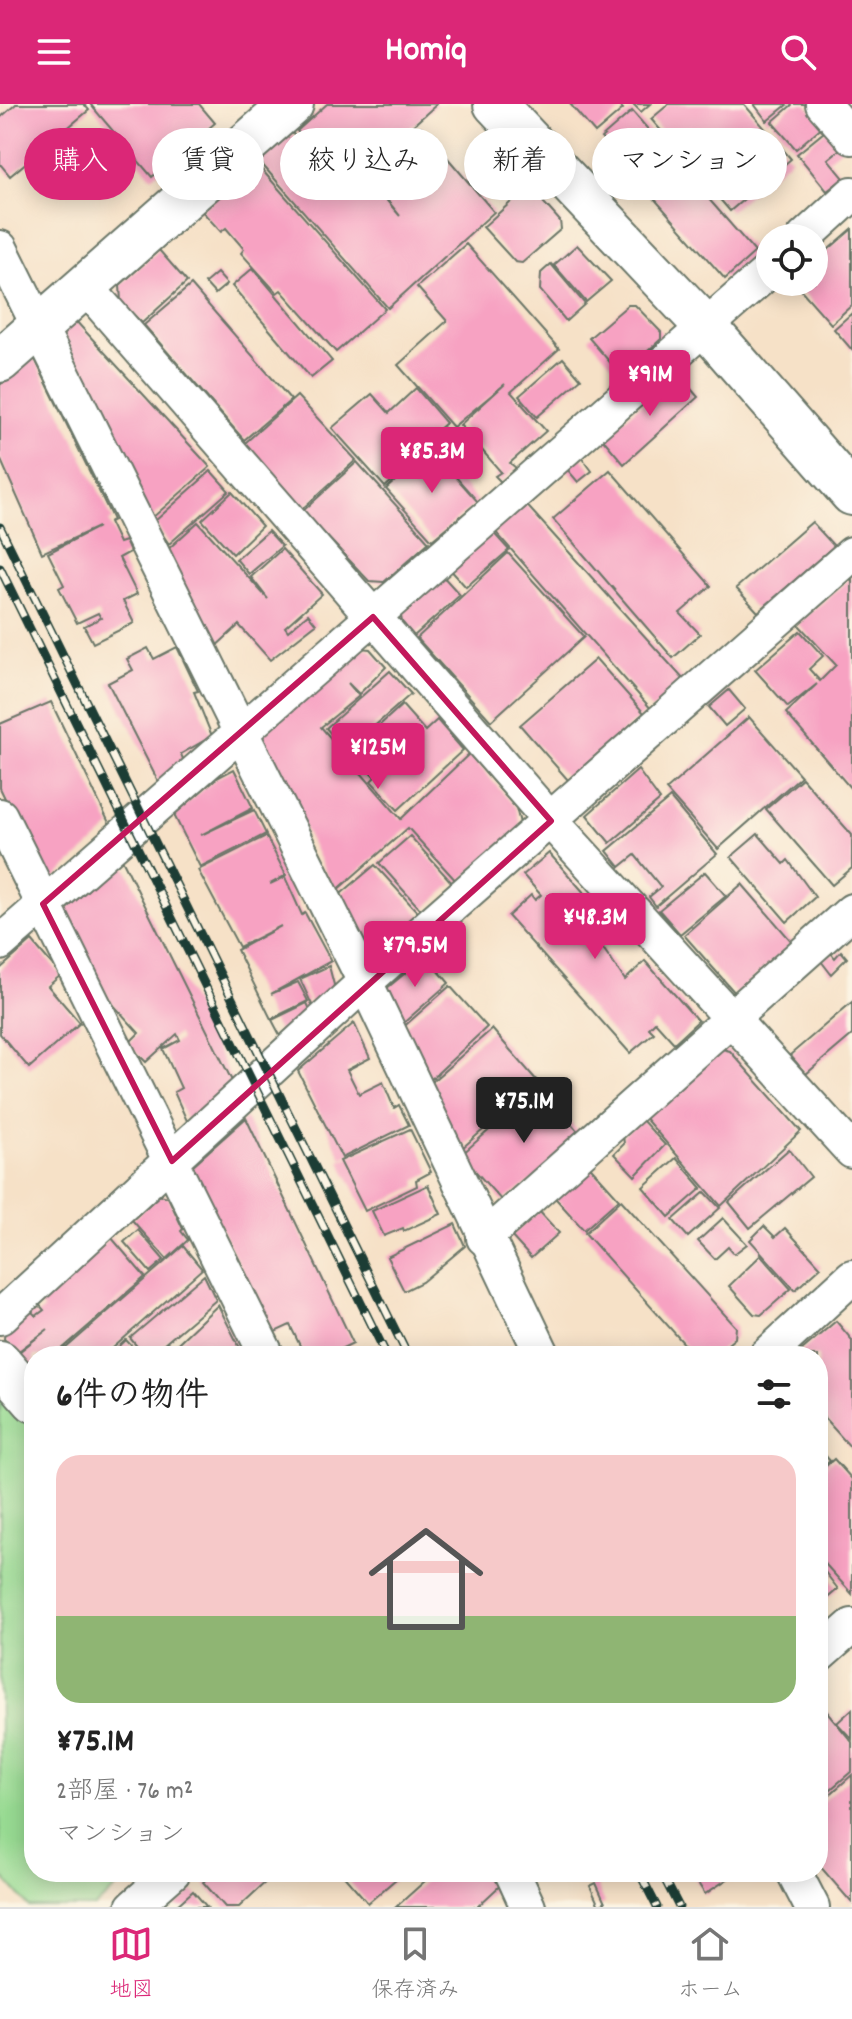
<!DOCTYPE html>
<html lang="ja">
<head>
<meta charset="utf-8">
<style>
	body { margin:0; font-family:Dekko,"Klee One",sans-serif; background:#f6f6f6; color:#222; height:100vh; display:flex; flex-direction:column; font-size:30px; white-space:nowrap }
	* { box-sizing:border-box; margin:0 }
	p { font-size:26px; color:#767676 }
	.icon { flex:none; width:44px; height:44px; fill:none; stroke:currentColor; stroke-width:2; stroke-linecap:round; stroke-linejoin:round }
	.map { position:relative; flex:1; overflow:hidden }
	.details { position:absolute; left:24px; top:1242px; width:804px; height:536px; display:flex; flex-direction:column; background:#fff; border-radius:32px; box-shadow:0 4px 20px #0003 }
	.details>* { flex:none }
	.banner { position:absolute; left:24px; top:24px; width:804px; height:72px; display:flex; gap:16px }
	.fabs { position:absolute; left:756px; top:120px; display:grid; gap:16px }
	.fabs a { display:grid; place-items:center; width:72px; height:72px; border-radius:50%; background:#fff; box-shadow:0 4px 20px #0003; font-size:40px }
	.price { position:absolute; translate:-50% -68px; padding:0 18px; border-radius:8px; background:#db2777; color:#fff; font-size:26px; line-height:52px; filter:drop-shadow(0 2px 4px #0008) }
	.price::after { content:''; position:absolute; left:50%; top:48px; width:24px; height:18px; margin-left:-12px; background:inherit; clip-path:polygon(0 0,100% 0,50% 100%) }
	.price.selected { background:#222; color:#fff }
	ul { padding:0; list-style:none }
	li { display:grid; align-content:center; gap:16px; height:424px; padding:0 32px }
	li+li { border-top:2px solid #e0e0e0 }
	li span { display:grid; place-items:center; height:248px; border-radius:24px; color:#555 }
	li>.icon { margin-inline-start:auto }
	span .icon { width:144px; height:144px; fill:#fffc; stroke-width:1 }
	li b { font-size:34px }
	h2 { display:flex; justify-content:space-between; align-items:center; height:96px; padding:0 32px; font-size:34px }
	.chip { padding:0 28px; border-radius:36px; background:#fff; box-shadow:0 4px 20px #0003; font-size:28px; line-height:72px }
	.chip.selected { background:#db2777; color:#fff }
	header { display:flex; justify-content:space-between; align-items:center; height:104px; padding:0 32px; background:#db2777; color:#fff; font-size:36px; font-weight:700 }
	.tabs { display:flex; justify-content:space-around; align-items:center; height:112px; border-top:2px solid #e0e0e0; background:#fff; font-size:22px; color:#767676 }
	.tabs a { display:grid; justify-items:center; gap:4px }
	.tabs .selected { color:#db2777 }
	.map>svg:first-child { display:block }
	.green { fill:#97da92; stroke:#5b8c63; stroke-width:2 }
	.building { fill:#f7a2c2 }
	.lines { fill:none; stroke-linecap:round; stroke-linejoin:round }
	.minor-casing { stroke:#6a7667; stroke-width:38 }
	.tertiary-casing { stroke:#6a7667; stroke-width:46 }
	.minor { stroke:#fff; stroke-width:34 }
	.tertiary { stroke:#fff; stroke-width:42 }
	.rail-casing { stroke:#1f3d34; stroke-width:9 }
	.rail { stroke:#fcf5e5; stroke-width:6; stroke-dasharray:18; stroke-linecap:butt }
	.marked { fill:none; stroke:#c2185b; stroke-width:6; stroke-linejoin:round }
</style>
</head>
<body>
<header><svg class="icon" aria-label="menu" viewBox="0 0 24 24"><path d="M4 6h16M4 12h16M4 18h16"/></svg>Homiq<svg class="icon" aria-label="search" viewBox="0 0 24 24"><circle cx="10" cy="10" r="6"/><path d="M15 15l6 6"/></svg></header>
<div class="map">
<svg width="852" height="1803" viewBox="0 0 852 1803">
	<rect width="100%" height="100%" fill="#fcf5e5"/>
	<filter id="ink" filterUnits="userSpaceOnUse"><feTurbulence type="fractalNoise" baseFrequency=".0125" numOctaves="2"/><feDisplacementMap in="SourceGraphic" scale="16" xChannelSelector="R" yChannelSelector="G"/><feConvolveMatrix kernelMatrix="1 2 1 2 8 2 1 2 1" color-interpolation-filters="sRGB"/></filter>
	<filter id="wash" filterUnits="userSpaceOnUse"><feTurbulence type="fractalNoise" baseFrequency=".006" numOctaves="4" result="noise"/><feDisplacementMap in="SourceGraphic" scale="32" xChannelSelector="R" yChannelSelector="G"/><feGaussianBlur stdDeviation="1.8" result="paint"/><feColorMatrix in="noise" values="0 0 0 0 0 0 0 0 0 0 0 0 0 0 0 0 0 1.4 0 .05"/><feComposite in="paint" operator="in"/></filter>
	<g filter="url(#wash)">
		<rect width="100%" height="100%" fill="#f6e1c7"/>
		<!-- green -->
		<path class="green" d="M0,1287l34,39v442h100l-39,35h-66l-29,-34z"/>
		<g id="blocks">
			<!-- building -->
			<g class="building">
				<path d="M16,0h68l5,6 -79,66 -10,-12v-46z"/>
				<path d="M90,0h109l16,19 -63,54z"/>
				<path d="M327,0h110l-92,82 -48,-55z"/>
				<path d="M570,0h48l5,5 -28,24z"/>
				<path d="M633,0h17l-9,8z"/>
				<path d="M669,0h75l47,55 -61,52 -79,-92z"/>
				<path d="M754,0h34l-21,17z"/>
				<path d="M793,0h13l18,21 -28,24 -24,-27z"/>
				<path d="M632,7l123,141 -30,27 -124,-141z"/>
				<path d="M285,21l59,66 20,-17 36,42 -34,-42 55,-47 73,85 -106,96 -136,-155z"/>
				<path d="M829,24l15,18 -16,13 16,19 -17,13 -30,-37z"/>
				<path d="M255,58l130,147 -49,43 -55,-62 -4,3 -36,-40 3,-4 -18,-21 -5,4 -20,-22z"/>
				<path d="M529,82l31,35 1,8 -39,34 -7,-1 -32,-35z"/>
				<path d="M852,125v76l-21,19 -37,-42h20v-20z"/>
				<path d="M466,140l93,105 -48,43 35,39 -36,32 6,5 -15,14 -6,-6 6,-4 -41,-47 45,-41 -52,43 -55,-62 49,-44 -30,-34z"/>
				<path d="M577,141l34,36 -25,21 -32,-37z"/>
				<path d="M159,146l28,32 -45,41 -21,-21 -1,-17z"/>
				<path d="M551,160l34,40 -19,17 -26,-31 1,-17z"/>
				<path d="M253,164l79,93 -21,17 -79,-92z"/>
				<path d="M217,169l10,11 -12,10 -10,-11z"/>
				<path d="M191,181l100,115 -47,40 -100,-115z"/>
				<path d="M628,201h7l26,27v7l-35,32 -12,-4 -25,-29z"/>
				<path d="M852,209v37l-18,-21z"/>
				<path d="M74,215l136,148 -59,52 -90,-185z"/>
				<path d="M33,251l80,165 -4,2 10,21 6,-2 5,11 -11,6 18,36 -14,7 11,22 -41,20 -9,-17 17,-8 -3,-5 -21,10 -18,-35 5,-3 -16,-32 50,-26 -56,26 -42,-95v-73z"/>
				<path d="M563,254l18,21 -44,38 -18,-21z"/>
				<path d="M677,269l21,24 -74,67 -22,-26z"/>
				<path d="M416,284l30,35 -27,24 5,5 -39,35 -53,-59 40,-34 17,19z"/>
				<path d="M297,292l59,64 -55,50 -56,-67z"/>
				<path d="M431,345l47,53 -46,38 -46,-51z"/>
				<path d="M581,352l11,15 -14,11 -12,-14z"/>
				<path d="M357,358l72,80 -45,40 -15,-1 -66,-70z"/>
				<path d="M610,366l101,116 -31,27 20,21 -27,24 -120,-139z"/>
				<path d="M211,367l18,20 -60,53 -15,-22z"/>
				<path d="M232,388l30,34 -29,28 -31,-34z"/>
				<path d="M523,397l162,180 -33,29 -159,-181z"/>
				<path d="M198,418l70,77 -17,-22 31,-28 40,45 -37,33 3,4 20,-17 8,10 -46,36 -31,-35 -26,24 -47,-98z"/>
				<path d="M812,418l22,24 -76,66 -22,-24z"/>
				<path d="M490,425l19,21 -43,37 -18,-20z"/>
				<path d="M268,427l14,15 -33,28 -13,-15z"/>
				<path d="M508,449l76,84 -93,84 -74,-83z"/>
				<path d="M441,470l19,21 -46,41 -12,-14 -2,-12z"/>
				<path d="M852,473v213l-66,-77 31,-29 -29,23 -33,-37 45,-39 23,25 -14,13 11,12 16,-16 -38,-41z"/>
				<path d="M177,543l21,44 -4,1 18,44 -31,18 3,8 -24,23 -52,-102 25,-13 -6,-11 21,-11 6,11z"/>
				<path d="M361,544l9,1 16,18 -27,27 -11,-11 11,13 -38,31 80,92 68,-65 47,54 5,19 -63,56 -50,-55 -73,64 -75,-156z"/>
				<path d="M596,555l48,54 -76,67 -48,-55z"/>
				<path d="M390,567l21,23 -65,57 -20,-23z"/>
				<path d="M729,586l16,19 -20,17 -16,-19z"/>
				<path d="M51,598l60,125 -64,58 -47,-97v-64z"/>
				<path d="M402,601l23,26 12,-11 26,30 -65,60 -27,-29 4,-4 -24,-26z"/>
				<path d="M749,613l52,59 -83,73 -52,-59z"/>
				<path d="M234,665l19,39 -52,27 53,-25 12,24 -66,33 -26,-52 41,-36z"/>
				<path d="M638,666l22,30 -50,43 -23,-28z"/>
				<path d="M802,674l50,57v33l-20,17 -66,-76z"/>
				<path d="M670,694l47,56 -61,52 -7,-9 12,-10 -26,-32 -15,12 -13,-16z"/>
				<path d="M758,730l26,30 4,-4 27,37 -28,25 -56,-65z"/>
				<path d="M266,732l20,39 -16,9 15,-7 17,38 3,-2 26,48 -60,33 27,-12 10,19 -37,18 -34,-69 44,-24 -42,21 -41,-77z"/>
				<path d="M410,732l43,48 -31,27 -43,-48z"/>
				<path d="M549,749l52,59 -21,18 16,17 4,-3 25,36 20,-19 53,60 -24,22 -19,-21 -6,6 5,5 -24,20 -122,-137 23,-21 4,5 6,-5 -18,-20z"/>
				<path d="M122,755l112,226 -32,29 -15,7 -13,-29 7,-4 -18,-39 17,-9 -3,-6 -31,28 -18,-18 11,-11 -30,-33 -47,-87z"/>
				<path d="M375,761l47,52 -54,42 -32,-61z"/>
				<path d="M705,768l21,24 -46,38 -21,-24z"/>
				<path d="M742,780l51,59 -57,51 -52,-59z"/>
				<path d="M32,837l29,34 -13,11 32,37 -51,45 -29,-34v-65z"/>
				<path d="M841,847l6,7 -16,16 -10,-13 10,-8 4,5z"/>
				<path d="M426,852l23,27 -49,43 -14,-37z"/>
				<path d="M329,862l5,19 -5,14 -16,8 -13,-28z"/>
				<path d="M450,882l37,41 -60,56 -27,-53z"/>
				<path d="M852,898v33l-46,39 -16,-19z"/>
				<path d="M307,899l5,11 -30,25 -10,-19z"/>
				<path d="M354,919l16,35 -23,12 12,24 24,-12 11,26 5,-3 10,20 -67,33 -44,-87z"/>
				<path d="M492,925l46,53 -78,68 -33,-64z"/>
				<path d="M718,944l12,3 71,80 -80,75 -78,-90z"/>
				<path d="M539,982l49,57 -86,58 -41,-46z"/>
				<path d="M246,1014l107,225 -27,13h-21l-15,-31 -17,8 -82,-166z"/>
				<path d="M642,1016l23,25 -30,31 -21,-22 10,-10 -1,-9z"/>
				<path d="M410,1025l21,43 -15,8 1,6 -52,25 -25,-50z"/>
				<path d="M789,1045l22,28 -61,51 -21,-26z"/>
				<path d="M676,1054l26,30 -33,29 -26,-30z"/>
				<path d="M584,1056l35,39 -35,31 -35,-39z"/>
				<path d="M428,1081l13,29 -37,17 -1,-3 -19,8 -12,-25z"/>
				<path d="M705,1088l15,16 -32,29 -15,-17z"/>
				<path d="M160,1091l8,2 15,32 -2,2 7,9 -21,19 -35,-39z"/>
				<path d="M621,1096l115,127 -1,11 -21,18h-19l-110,-123z"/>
				<path d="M539,1107l20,22 -28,25 -20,-22z"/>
				<path d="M723,1114l24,26 -13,10 -6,-7 -13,12 -17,-18z"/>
				<path d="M455,1120l10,22 -43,36 -18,9 -17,-34z"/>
				<path d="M764,1122l11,11 10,-9 36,39 -26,23 -45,-50z"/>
				<path d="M138,1126l26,30 -14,12 -26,-30z"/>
				<path d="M111,1133l34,40 -91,79h-20v15l-15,-19 29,-23 -32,24 -12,-14 1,-9 24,-21 7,7 8,-6 -7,-8z"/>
				<path d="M183,1142l19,23 -98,87h-47z"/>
				<path d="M761,1151l30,34 -30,26 -7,-1 -25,-28z"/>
				<path d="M204,1171l12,25 -66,56h-5l-15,-18z"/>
				<path d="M218,1201l26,51h-80z"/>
				<path d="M836,1217l16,19v109l-34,-38v-55h-23z"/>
				<path d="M126,1236l15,16h-32z"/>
				<path d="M500,1244l5,8h-21z"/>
				<path d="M818,1343l12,14 -12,10z"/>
				<path d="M834,1355l18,20v115l-34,-38v-83z"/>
				<path d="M818,1459l20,26 -20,17z"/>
				<path d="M824,1604l28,34v29l-34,29v-87z"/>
				<path d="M852,1605v30l-15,-16z"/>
				<path d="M852,1671v128l-34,-39v-59z"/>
				<path d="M214,1768h49l6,7 -30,28h-14l-22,-25z"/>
				<path d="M341,1768h63l-36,31z"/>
				<path d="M435,1768h62l8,9 -28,26h-81z"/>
				<path d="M691,1768h47l-33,22z"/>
				<path d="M596,1779l9,20 -6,3 -9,-20z"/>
				<path d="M193,1787l14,16h-32z"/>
			</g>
		</g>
	</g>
	<g filter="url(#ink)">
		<use href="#blocks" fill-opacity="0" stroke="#6a7667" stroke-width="2"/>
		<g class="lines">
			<defs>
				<g id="minor">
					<path d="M823,0l29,33"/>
					<path d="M804,134l48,-44"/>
					<path d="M0,144l365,734 178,374"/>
					<path d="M86,183l465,534 301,330"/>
					<path d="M0,712l267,540"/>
					<path d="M0,839l770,-673"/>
					<path d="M484,1134l368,-327"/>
					<path d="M0,1213l365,-335 487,-428"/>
					<path d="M766,1252l86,-79"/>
					<path d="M818,1552l34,-30"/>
					<path d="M512,1768l16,35"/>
					<path d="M794,1768l18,35"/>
					<path d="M133,1803l40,-35"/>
				</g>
				<g id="tertiary">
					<path d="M495,0l212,224 145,166"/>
					<path d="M0,257l292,-257"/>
					<path d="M0,1258l34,39"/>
				</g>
			</defs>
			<!-- minor casing -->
			<use href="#minor" class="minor-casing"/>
			<!-- tertiary casing -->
			<use href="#tertiary" class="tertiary-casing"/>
			<!-- minor -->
			<use href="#minor" class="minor"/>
			<!-- tertiary -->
			<use href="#tertiary" class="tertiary"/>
			<defs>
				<g id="rail">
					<path d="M0,423l408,829"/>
					<path d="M0,464l387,788"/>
					<path d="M639,1768l18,35"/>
					<path d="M661,1768l18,35"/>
				</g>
			</defs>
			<!-- rail casing -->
			<use href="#rail" class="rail-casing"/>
			<!-- rail -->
			<use href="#rail" class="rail"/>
		</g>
	</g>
	<!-- marked area -->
	<path class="marked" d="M373,513l178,204 -379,340 -129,-257z"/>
</svg>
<div class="fabs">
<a><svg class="icon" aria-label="locate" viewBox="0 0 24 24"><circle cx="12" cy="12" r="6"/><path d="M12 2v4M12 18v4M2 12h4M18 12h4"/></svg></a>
</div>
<b class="price" style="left:650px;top:314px">¥91M</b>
<b class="price" style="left:432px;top:391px">¥85.3M</b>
<b class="price" style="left:378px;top:687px">¥125M</b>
<b class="price" style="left:595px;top:857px">¥48.3M</b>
<b class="price" style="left:415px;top:885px">¥79.5M</b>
<b class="price selected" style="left:524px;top:1041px">¥75.1M</b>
<div class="banner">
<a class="chip selected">購入</a>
<a class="chip">賃貸</a>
<a class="chip">絞り込み</a>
<a class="chip">新着</a>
<a class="chip">マンション</a>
</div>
<section class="details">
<h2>6件の物件<svg class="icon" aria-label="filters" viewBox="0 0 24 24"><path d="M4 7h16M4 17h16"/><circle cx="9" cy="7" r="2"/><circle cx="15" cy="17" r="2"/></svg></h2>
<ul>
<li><span style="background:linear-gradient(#f6c9c9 65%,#8fb573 0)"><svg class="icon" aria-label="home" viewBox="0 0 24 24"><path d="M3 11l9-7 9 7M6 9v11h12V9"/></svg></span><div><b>¥75.1M</b><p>2部屋 · 76 m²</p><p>マンション</p></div></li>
</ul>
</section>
</div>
<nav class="tabs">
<a class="selected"><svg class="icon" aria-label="map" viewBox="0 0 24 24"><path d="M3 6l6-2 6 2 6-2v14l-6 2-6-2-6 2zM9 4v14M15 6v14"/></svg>地図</a>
<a><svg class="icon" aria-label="saved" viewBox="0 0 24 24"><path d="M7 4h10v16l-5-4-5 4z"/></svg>保存済み</a>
<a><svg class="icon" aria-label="home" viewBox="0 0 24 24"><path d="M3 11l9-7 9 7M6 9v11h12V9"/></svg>ホーム</a>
</nav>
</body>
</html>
